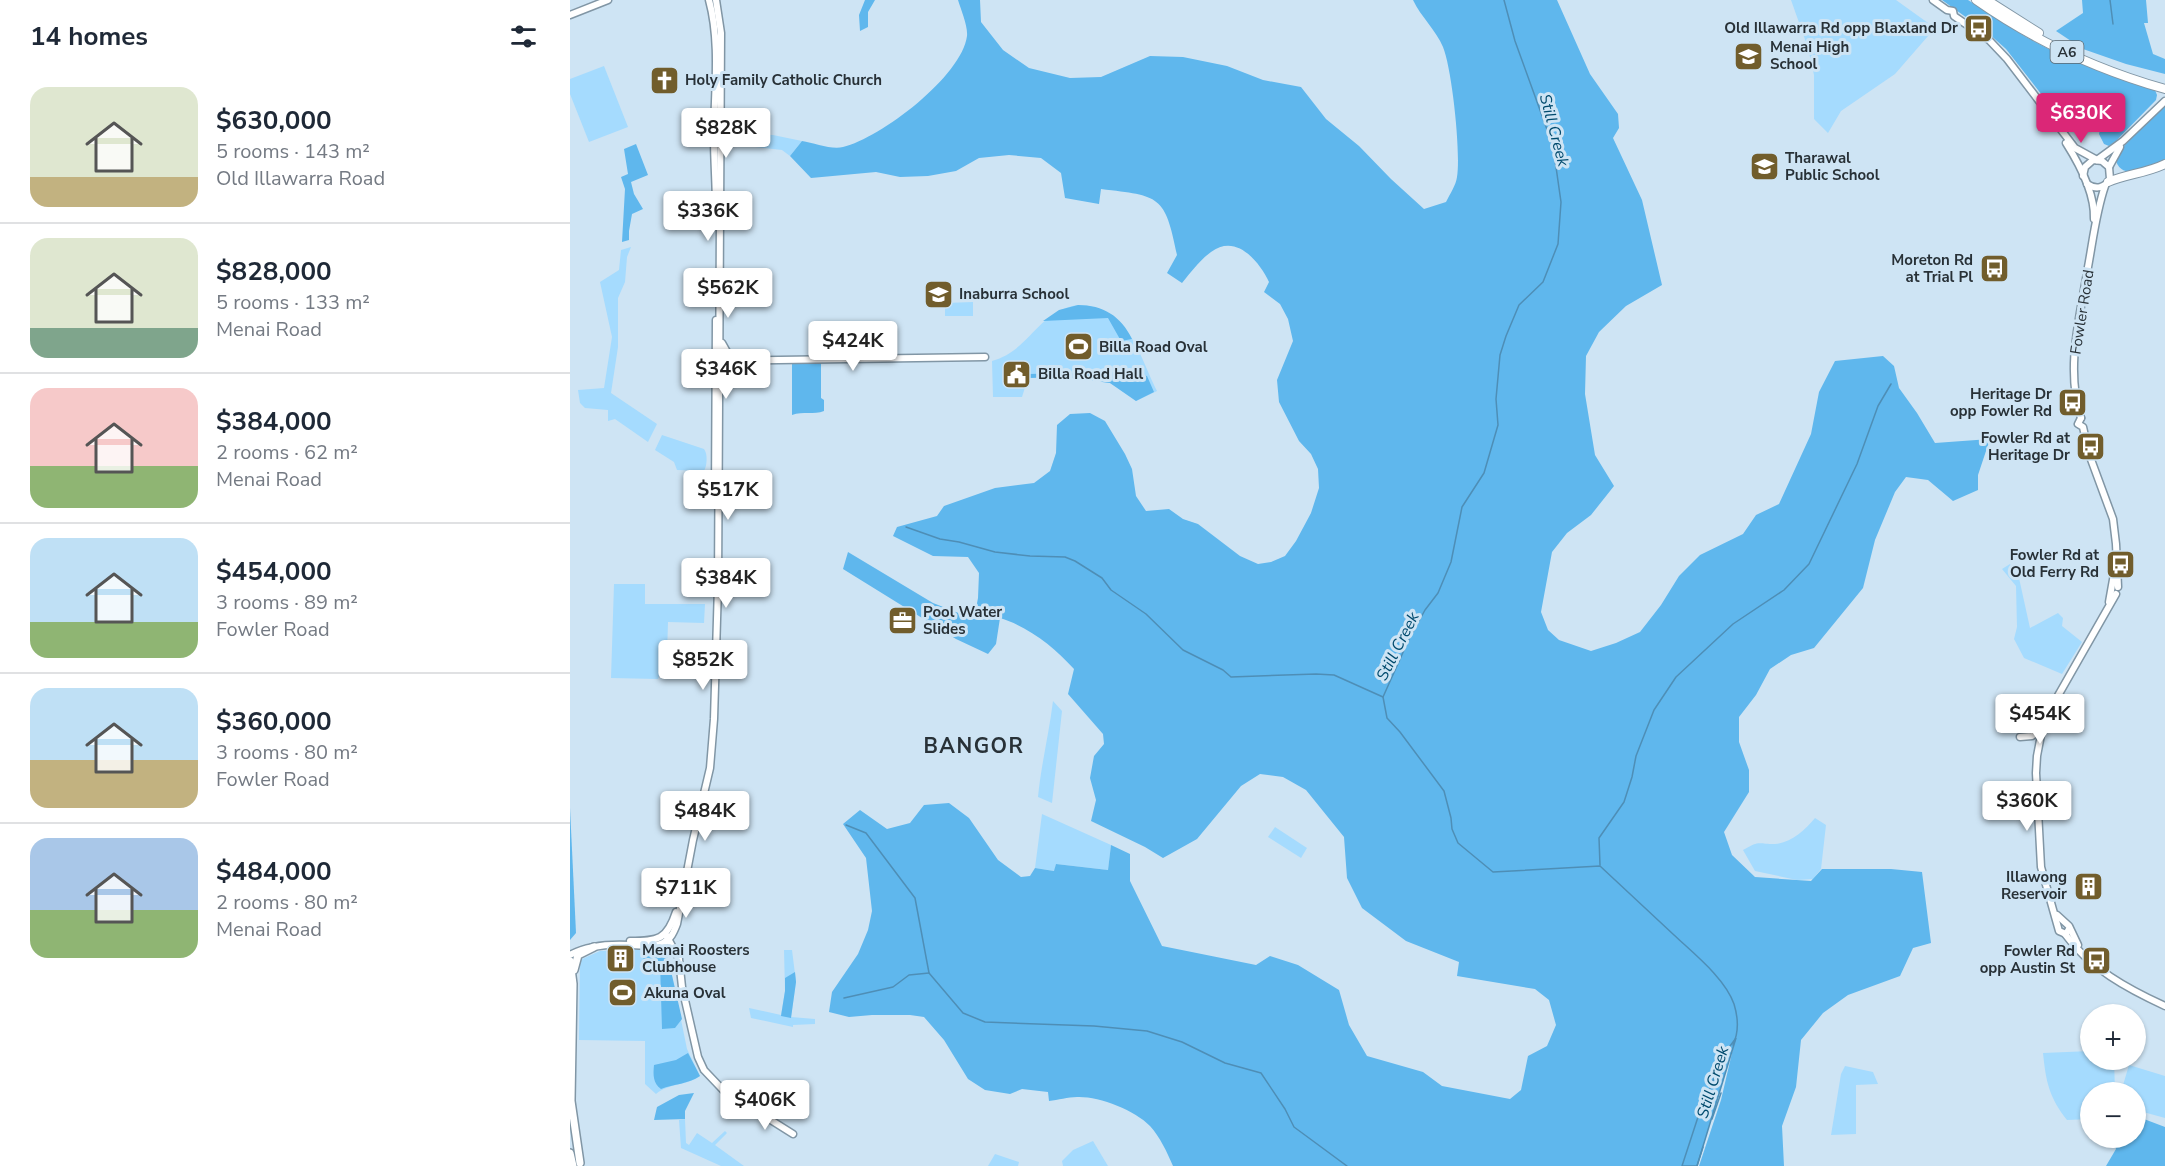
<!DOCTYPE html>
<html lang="en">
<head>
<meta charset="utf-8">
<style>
	body { margin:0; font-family:"Nunito Sans",sans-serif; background:#f6f6f7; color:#1f2937; height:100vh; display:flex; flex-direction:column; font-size:22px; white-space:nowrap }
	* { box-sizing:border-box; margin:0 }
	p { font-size:20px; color:#747a83 }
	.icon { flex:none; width:33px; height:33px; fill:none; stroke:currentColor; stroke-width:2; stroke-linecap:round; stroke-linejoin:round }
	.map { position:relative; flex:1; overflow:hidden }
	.panel { display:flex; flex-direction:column; background:#fff; width:570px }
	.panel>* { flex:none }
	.controls { position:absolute; left:1510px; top:1004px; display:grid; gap:12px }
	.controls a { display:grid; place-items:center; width:66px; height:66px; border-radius:50%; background:#fff; box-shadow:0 2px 4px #0004; font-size:30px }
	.price { position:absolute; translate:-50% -51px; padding:0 14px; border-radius:6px; background:#fff; color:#222; font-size:20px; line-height:39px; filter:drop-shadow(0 2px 3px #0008) }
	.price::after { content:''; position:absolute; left:50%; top:36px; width:18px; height:14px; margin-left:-9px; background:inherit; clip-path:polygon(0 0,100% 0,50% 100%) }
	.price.selected { background:#db2777; color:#fff }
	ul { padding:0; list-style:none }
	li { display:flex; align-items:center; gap:18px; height:150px; padding:0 30px }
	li+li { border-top:2px solid #e0e1e3 }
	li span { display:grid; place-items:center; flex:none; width:168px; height:120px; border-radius:18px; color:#555 }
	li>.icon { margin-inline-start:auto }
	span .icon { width:72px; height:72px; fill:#fffc; stroke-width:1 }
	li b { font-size:26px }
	h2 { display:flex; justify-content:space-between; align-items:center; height:72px; padding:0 30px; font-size:26px }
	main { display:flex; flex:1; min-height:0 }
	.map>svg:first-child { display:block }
	.green { fill:#a5dbfe }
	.forest { fill:#5fb7ed }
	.water { fill:#5eb6ec; stroke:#4e8eb6; stroke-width:1.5 }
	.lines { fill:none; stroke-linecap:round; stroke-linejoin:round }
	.stream { stroke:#4e8eb6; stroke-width:1.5 }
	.secondary-casing { stroke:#8196a5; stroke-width:9 }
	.primary-casing { stroke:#8196a5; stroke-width:10 }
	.highway-casing { stroke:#8196a5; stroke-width:10 }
	.secondary { stroke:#fff; stroke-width:6 }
	.primary { stroke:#fff; stroke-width:7 }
	.highway { stroke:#fff; stroke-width:8 }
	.labels { text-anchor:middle; stroke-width:6; stroke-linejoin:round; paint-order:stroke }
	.shield { fill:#cee4f4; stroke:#5a6770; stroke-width:1.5 }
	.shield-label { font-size:14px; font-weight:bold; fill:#283137 }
	.poi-label { font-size:15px; font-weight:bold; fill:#283137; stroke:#cee4f4; text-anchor:start }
	.street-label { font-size:15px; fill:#283137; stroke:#cee4f4 }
	.water-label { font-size:16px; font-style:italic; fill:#004a6d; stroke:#cee4f4 }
	.district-label { font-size:21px; font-weight:bold; letter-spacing:1.5px; fill:#283137; stroke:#cee4f4 }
</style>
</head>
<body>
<main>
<section class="panel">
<h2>14 homes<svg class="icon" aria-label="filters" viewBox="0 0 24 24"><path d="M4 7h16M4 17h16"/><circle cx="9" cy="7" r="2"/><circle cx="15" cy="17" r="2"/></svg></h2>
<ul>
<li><span style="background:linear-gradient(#dfe7d0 75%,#c2b280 0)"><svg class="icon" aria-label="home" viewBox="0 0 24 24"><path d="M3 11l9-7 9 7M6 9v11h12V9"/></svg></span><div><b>$630,000</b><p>5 rooms · 143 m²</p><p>Old Illawarra Road</p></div></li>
<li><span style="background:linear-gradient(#dfe7d0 75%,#7fa58c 0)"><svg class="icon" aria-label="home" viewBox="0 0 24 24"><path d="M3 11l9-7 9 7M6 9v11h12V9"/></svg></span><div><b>$828,000</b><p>5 rooms · 133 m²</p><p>Menai Road</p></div></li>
<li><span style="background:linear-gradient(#f6c9c9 65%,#8fb573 0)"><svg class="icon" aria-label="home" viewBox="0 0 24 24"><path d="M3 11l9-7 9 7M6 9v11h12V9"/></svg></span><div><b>$384,000</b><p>2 rooms · 62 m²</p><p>Menai Road</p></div></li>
<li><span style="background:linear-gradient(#bfe0f5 70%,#8fb573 0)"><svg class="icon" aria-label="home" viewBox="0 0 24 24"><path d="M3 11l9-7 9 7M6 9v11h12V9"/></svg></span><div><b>$454,000</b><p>3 rooms · 89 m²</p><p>Fowler Road</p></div></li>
<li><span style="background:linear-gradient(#bfe0f5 60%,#c2b280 0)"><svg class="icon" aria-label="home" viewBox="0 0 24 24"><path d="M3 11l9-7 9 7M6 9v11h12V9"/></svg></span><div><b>$360,000</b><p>3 rooms · 80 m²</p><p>Fowler Road</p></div></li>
<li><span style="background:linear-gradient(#a9c7e8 60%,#8fb573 0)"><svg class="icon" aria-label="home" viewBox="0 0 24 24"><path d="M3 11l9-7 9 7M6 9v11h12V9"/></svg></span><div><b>$484,000</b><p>2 rooms · 80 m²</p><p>Menai Road</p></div></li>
</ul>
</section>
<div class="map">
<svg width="1595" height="1166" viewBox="0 0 1595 1166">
	<rect width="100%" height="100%" fill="#cee4f4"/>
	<!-- green -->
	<g class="green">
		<path d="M1221,0h105l39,28 -40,46 -54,37 -13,22 -14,-14v-44l-6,-27z"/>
		<path d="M34,66l24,61 -39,15 -19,-48v-15z"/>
		<path d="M160,133l43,2 29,6 -12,15 -8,-6 -53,-6z"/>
		<path d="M61,247l-4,10 -2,25 -7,16v49l-7,46 46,31 -9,18 -33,-23 -7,2v-11l-23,-2 -5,-5 -2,-13 26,-2 8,-51 -12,-55 19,-12 2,-20z"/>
		<path d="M403,302v14h-28v-13z"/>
		<path d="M508,305c50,1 60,47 79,86l-21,10 -26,-18 -46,-6 -36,1 -6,19h-29l-1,-36c39,-11 45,-50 86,-56z"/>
		<path d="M92,435l42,14c4,5 3,17 0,22l-27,-1 -3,-8 -19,-12z"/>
		<path d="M1440,564l9,14 11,50 28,-15 5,5 -1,8 20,16 -20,32 -38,-16 -10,-19 3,-12 -1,-41 -14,-17z"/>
		<path d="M44,584h31v20h60l-1,19 -36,-1 -1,33 -9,24 -47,-1z"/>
		<path d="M483,701l9,10 -10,92 -14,-6c3,-32 11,-63 15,-96z"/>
		<path d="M472,814l69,31 -3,25 -52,-6 -1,7 -20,-3z"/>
		<path d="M1245,818l11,7 -5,44 -8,10 -16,1 -42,-9 -12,-21c17,-10 14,-6 32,-6 16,-1 30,-14 40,-26z"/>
		<path d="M705,827l32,21 -6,10 -33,-21z"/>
		<path d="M93,949l5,7 19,93 13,27c-14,10 -31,7 -44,18l-11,-10v-43l-66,-1 1,-80 20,-9z"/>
		<path d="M214,950h8l4,32 -5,35 24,2v5l-22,1v2l-42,-9 -2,-10 32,7 4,-24z"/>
		<path d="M1521,1051v8h23l1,33h-24v27l-24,1c-18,-23 -21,-38 -24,-67z"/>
		<path d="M1559,1065l36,11v42l-29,-8v-18h-15z"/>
		<path d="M1275,1066l28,6 5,12 -22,1v49l-25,1 10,-61z"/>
		<path d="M115,1119l1,24 3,2 8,-12 15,10 13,-12 2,2 -12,12 29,21h-23l-40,-18 -2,-28z"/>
		<path d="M523,1141l15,25h-45l-1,-5 11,-11z"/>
		<path d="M425,1154l24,8 -1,4h-30z"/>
	</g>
	<!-- forest -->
	<g class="forest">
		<path d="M295,0h10l-7,12v15l-8,4 -1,-16z"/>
		<path d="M388,0h22l1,22 22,28 26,18 41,10 31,-1 49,-21 33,1 44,9 36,14 38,7 25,32 33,27 32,33 33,30 22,-7c4,-8 10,-17 11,-25 4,-24 -5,-108 -14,-130 -7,-17 -22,-30 -30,-47h144l33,74 28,40 1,14 -6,10 29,62 20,85 -36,21 -27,26 -13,24 -1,38 10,61 19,31 -23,29 -24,18 -15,19 -11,60 7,18 11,10 32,11 25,-8 24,-11 21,-27 18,-29 21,-21 43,-21 13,-19 23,-11 32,-70 8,-42 16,-31 48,-5 11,10 5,22 18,25 18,30 55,-4 -12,36v15l-25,11 -25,-21 -22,-3 -11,15 -20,48 -12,48 -49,60 -23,7 -21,14 -14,26 -17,22v25l10,28v22l-25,40 8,23 23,22 56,4 11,-12h69l31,3 9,71 -18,5 -13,28 -52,19 -25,18 -22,27 -5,47 -14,39 2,40h-85l22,-66 14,-60 -11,14 -26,63 -16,49h-509c-6,-14 -13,-29 -23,-40 -15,-16 -52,-30 -73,-29 -9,0 -19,3 -28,4l-1,-9 -26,-3 -12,5 -25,-4 -17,-11 -24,-39 -20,-23 -14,-2h-38l-23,2 -20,-5 3,-20 26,-38 10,-24 4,-19 -6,-53 -23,-34 17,-14 27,19 23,-6 14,-18 25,-2 20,15 29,42 23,17 9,-1 5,-8 19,3 2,-7 52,6 3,-25 19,9v27l32,65 94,19 14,-9 28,9 41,25 10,35 18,31 56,16 19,14 68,13 11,-9 7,-34 19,-10 9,-21 -7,-25 -14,-11 -78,-13 2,-14 -53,-21 -44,-33 -15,-30 -3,-41 -38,-47 -23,-13 -23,-3 -19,12 -44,53 -34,19 -18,-11 -54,-26 5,-21 -6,-22 4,-22 10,-12 -1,-10 -35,-40 6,-25c-20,-22 -45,-42 -74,-51l-4,26 -8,10 -32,-15 -113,-70 5,-17 85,51 41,16 4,-21 1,-25 -11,-16 -35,-1 -40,-20 4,-9 40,-11 7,-10 51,-18 39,-5 16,-12 6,-18 1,-28 13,-11 20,-1 15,8 20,33 7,15 4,27 10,15 23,-2 14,10 15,5 42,32 18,8 13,-2 14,-6 11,-15 15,-28 8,-25 -1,-19 -7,-15 -12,-13 -20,-39 -2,-22 16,-39 -5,-22 -8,-15 -16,-12 5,-10c-10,-21 -33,-49 -58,-30 -11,8 -20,20 -29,31l-15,-10 10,-18c-12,-60 -17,-59 -76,-66l-2,15 -34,-6 -4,-25 -20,-15 -32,-3 -30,3 -23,13 -28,5 -28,1 -24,-5 -65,6 -21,-22 12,-15c12,2 30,9 41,6 38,-9 119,-71 124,-111 1,-10 -6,-26 -9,-36z"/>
		<path d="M1372,0h26l58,37 36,19 72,28 21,6 2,5 -1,5 -40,41 -7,5 -5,-2 -5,-10 4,-18 -8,-13 -9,-7 -19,14 -11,3 -50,-64 -18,-16z"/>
		<path d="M1512,0h64l2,23h-4l9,31 12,5v15l-39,-10 -43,-15 -27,-18 27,-18z"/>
		<path d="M1595,104v56c-16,8 -44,23 -50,-2l6,-9z"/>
		<path d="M66,144l12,31 -17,7 3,12 9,15 -11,5 -3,17v9l-7,2 3,-53 -4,-12 7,-3 -4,-25z"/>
		<path d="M508,305c25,0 43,11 54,34l-11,2 -13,-23 -65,3 16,-11z"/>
		<path d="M251,363v35l3,2v11c-10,4 -21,0 -32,4v-51z"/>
		<path d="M558,372l19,4 7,16 -18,9 -26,-18 -46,-6 -36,1v-4z"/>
		<path d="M0,808l6,125 -6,7z"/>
		<path d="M76,954h15l7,4 14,61 -7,9 -13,1 -2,-67 -16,-1 -1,-5z"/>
		<path d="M225,972l1,10 -5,36 -10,-2 4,-25v-13z"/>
		<path d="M118,1053l12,23c-12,8 -26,8 -39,13 -8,-6 -8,-14 -7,-24l22,-5z"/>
		<path d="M124,1093l-9,18v8l-31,1 3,-13 22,-12z"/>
		<path d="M1566,1116l29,11v39h-59l10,-17 -4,-12h24z"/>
	</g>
	<!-- water -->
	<path class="water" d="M1166,1038l-39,128h-15l16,-49 26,-63z"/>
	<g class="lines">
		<!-- stream -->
		<g class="stream">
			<path d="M934,0l11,41 38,105 8,56 -3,42 -15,38 -24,23 -13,31 -6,19 -4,44 2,26 -14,48 -22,34 -11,55 -13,31 -13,17 -16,29 -26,58 4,21 13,14 44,59 7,27 1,11 6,14 35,29 107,-6c25,23 49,46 74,69 19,18 51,43 60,69 4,13 5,28 -1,41"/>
			<path d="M1540,0l3,24"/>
			<path d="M336,527l34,12 19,3 36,10 35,4 35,1 10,4 27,17 9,12 35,24 37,36 40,20 8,7 85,-3 18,1 49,22"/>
			<path d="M276,825l20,8 49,65 14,75 34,40 22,9 109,4 53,5 35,11 43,21 36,10 24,36 9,18 53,39"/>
			<path d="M1030,865l-1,-27 25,-36 8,-25 4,-21 18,-46 22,-33 57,-53 51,-34 25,-26 48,-100 21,-58 13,-22"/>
			<path d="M274,998l49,-11 16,-12 20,-2"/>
			<path d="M1142,1119l9,-26"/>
			<path d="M1127,1166l6,-19"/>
		</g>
		<defs>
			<g id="secondary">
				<path d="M139,0c12,44 5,93 5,138 0,23 2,47 2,70"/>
				<path d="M1363,0l14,10 6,1 1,5 35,24 18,19 68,89 22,12"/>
				<path d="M0,15l38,-15"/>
				<path d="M1496,143c14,22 29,50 28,76"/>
				<path d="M1527,160l26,-19 42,-40"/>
				<path d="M1539,167l11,-20"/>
				<path d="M1513,176l2,-9 8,-7 9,1 7,6 1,12c-5,9 -14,11 -23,5"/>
				<path d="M152,343l5,9 13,6"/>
				<path d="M150,361l265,-4"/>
				<path d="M151,375l5,-8 12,-5"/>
				<path d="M1511,418c-16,-50 -1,-101 7,-151 5,-27 8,-55 17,-81"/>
				<path d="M1511,418l-3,6 5,3 6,27 24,65 3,25 2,43"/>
				<path d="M145,493l1,-173"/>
				<path d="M1539,602l5,-28"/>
				<path d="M1450,737l12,-1 10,-8"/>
				<path d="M1487,915l12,11 9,19"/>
				<path d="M1499,929l-3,5 -7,-3 -18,-64 -5,-94 1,-17 4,-21 10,-27 65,-114"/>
				<path d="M1495,934c24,34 63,55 100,72"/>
				<path d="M96,935l13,24 3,28 16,70 6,13 19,20 70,44"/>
				<path d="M60,941c28,0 37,-1 46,-29"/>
				<path d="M0,955c18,-10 40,-11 60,-10 12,0 23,3 33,-2 8,-4 11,-11 14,-19l16,-84 17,-72 4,-49 4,-133 3,-553 -5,-33"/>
			</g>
			<g id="primary">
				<path d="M0,961l3,23 -2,117 9,62"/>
				<path d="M4,970l4,-15 16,-8"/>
				<path d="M0,1153l3,13"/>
			</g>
			<g id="highway">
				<path d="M1406,0c57,40 122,70 189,89"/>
				<path d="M1417,0l52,33"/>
				<path d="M1538,182c19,-8 39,-9 57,-18"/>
			</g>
		</defs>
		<!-- secondary casing -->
		<use href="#secondary" class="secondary-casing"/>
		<!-- primary casing -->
		<use href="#primary" class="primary-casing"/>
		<!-- highway casing -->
		<use href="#highway" class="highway-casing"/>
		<!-- secondary -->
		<use href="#secondary" class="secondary"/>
		<!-- primary -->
		<use href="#primary" class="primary"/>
		<!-- highway -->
		<use href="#highway" class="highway"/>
	</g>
	<!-- icons -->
	<defs>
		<symbol id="bus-square" viewBox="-11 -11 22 22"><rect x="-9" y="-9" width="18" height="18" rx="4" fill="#715d2c" stroke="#cee4f4"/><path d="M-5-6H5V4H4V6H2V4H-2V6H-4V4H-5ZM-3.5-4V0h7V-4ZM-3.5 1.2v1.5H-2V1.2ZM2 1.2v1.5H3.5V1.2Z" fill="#fff"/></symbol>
		<symbol id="school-square" viewBox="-11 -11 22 22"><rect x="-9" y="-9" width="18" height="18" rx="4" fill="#715d2c" stroke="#cee4f4"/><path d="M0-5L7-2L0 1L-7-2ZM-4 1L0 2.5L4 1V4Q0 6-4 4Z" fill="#fff"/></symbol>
		<symbol id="church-square" viewBox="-11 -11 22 22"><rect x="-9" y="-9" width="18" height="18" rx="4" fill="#715d2c" stroke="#cee4f4"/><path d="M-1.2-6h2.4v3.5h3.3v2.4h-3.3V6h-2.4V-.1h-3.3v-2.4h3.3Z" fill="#fff"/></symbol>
		<symbol id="stadium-square" viewBox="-11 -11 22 22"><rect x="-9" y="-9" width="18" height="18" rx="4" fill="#715d2c" stroke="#cee4f4"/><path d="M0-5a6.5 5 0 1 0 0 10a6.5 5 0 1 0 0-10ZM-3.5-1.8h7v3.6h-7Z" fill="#fff"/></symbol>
		<symbol id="civic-square" viewBox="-11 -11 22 22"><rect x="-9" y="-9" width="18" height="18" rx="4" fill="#715d2c" stroke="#cee4f4"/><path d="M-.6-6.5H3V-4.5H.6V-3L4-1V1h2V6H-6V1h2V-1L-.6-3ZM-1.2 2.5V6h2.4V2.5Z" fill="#fff"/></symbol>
		<symbol id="office-square" viewBox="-11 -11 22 22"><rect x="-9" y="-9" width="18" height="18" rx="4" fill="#715d2c" stroke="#cee4f4"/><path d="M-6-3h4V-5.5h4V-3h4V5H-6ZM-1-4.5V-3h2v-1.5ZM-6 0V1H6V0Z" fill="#fff"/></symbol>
		<symbol id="building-square" viewBox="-11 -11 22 22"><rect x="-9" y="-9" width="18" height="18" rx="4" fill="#715d2c" stroke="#cee4f4"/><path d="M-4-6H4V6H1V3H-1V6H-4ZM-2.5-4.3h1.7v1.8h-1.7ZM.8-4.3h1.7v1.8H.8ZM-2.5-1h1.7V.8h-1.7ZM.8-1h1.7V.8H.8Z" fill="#fff"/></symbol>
	</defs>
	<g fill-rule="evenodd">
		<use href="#bus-square" x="1392" y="12" width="33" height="33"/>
		<use href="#school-square" x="1162" y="40" width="33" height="33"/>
		<use href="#church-square" x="78" y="64" width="33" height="33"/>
		<use href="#school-square" x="1178" y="150" width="33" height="33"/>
		<use href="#bus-square" x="1408" y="252" width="33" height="33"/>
		<use href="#school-square" x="352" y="278" width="33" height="33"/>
		<use href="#stadium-square" x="492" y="330" width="33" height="33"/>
		<use href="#civic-square" x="430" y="358" width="33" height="33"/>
		<use href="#bus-square" x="1486" y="386" width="33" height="33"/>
		<use href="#bus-square" x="1504" y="430" width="33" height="33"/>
		<use href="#bus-square" x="1534" y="548" width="33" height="33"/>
		<use href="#office-square" x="316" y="604" width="33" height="33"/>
		<use href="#building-square" x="1502" y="870" width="33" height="33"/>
		<use href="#building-square" x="34" y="942" width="33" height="33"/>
		<use href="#bus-square" x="1510" y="944" width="33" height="33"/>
		<use href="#stadium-square" x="36" y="976" width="33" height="33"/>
	</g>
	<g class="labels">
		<!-- shield labels -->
		<rect class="shield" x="1480.5" y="41" width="33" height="22" rx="4.5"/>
		<g class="shield-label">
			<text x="1497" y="57">A6</text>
		</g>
		<!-- poi labels -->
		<g class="poi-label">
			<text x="1388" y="33" text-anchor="end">Old Illawarra Rd opp Blaxland Dr</text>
			<text x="1200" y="52">Menai High<tspan x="1200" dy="17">School</tspan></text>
			<text x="115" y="85">Holy Family Catholic Church</text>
			<text x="1215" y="163">Tharawal<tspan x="1215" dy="17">Public School</tspan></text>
			<text x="1403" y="265" text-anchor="end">Moreton Rd<tspan x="1403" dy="17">at Trial Pl</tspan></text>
			<text x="389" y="299">Inaburra School</text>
			<text x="529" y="352">Billa Road Oval</text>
			<text x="468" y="379">Billa Road Hall</text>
			<text x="1482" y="399" text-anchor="end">Heritage Dr<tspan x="1482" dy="17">opp Fowler Rd</tspan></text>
			<text x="1500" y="443" text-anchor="end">Fowler Rd at<tspan x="1500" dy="17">Heritage Dr</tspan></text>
			<text x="1529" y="560" text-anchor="end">Fowler Rd at<tspan x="1529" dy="17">Old Ferry Rd</tspan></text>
			<text x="353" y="617">Pool Water<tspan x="353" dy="17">Slides</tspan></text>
			<text x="1497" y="882" text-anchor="end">Illawong<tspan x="1497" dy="17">Reservoir</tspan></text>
			<text x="72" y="955">Menai Roosters<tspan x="72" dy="17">Clubhouse</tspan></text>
			<text x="1505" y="956" text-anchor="end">Fowler Rd<tspan x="1505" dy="17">opp Austin St</tspan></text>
			<text x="74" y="998">Akuna Oval</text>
		</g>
		<!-- street labels -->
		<g class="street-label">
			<text transform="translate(1512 312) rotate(-81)" y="5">Fowler Road</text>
		</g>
		<!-- water labels -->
		<g class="water-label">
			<text transform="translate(985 130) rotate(75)" y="6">Still Creek</text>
			<text transform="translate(827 646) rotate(-63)" y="6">Still Creek</text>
			<text transform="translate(1142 1082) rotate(-73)" y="6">Still Creek</text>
		</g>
		<!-- district labels -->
		<g class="district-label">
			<text x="404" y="753">BANGOR</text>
		</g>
	</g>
</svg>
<div class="controls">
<a>+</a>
<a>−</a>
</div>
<b class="price selected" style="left:1511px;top:144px">$630K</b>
<b class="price" style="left:156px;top:159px">$828K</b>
<b class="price" style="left:138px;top:242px">$336K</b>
<b class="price" style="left:158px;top:319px">$562K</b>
<b class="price" style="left:283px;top:372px">$424K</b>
<b class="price" style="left:156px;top:400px">$346K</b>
<b class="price" style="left:158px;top:521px">$517K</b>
<b class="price" style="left:156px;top:609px">$384K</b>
<b class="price" style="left:133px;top:691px">$852K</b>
<b class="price" style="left:1470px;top:745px">$454K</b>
<b class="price" style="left:1457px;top:832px">$360K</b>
<b class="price" style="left:135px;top:842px">$484K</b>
<b class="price" style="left:116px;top:919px">$711K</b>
<b class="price" style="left:195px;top:1131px">$406K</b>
</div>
</main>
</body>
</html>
